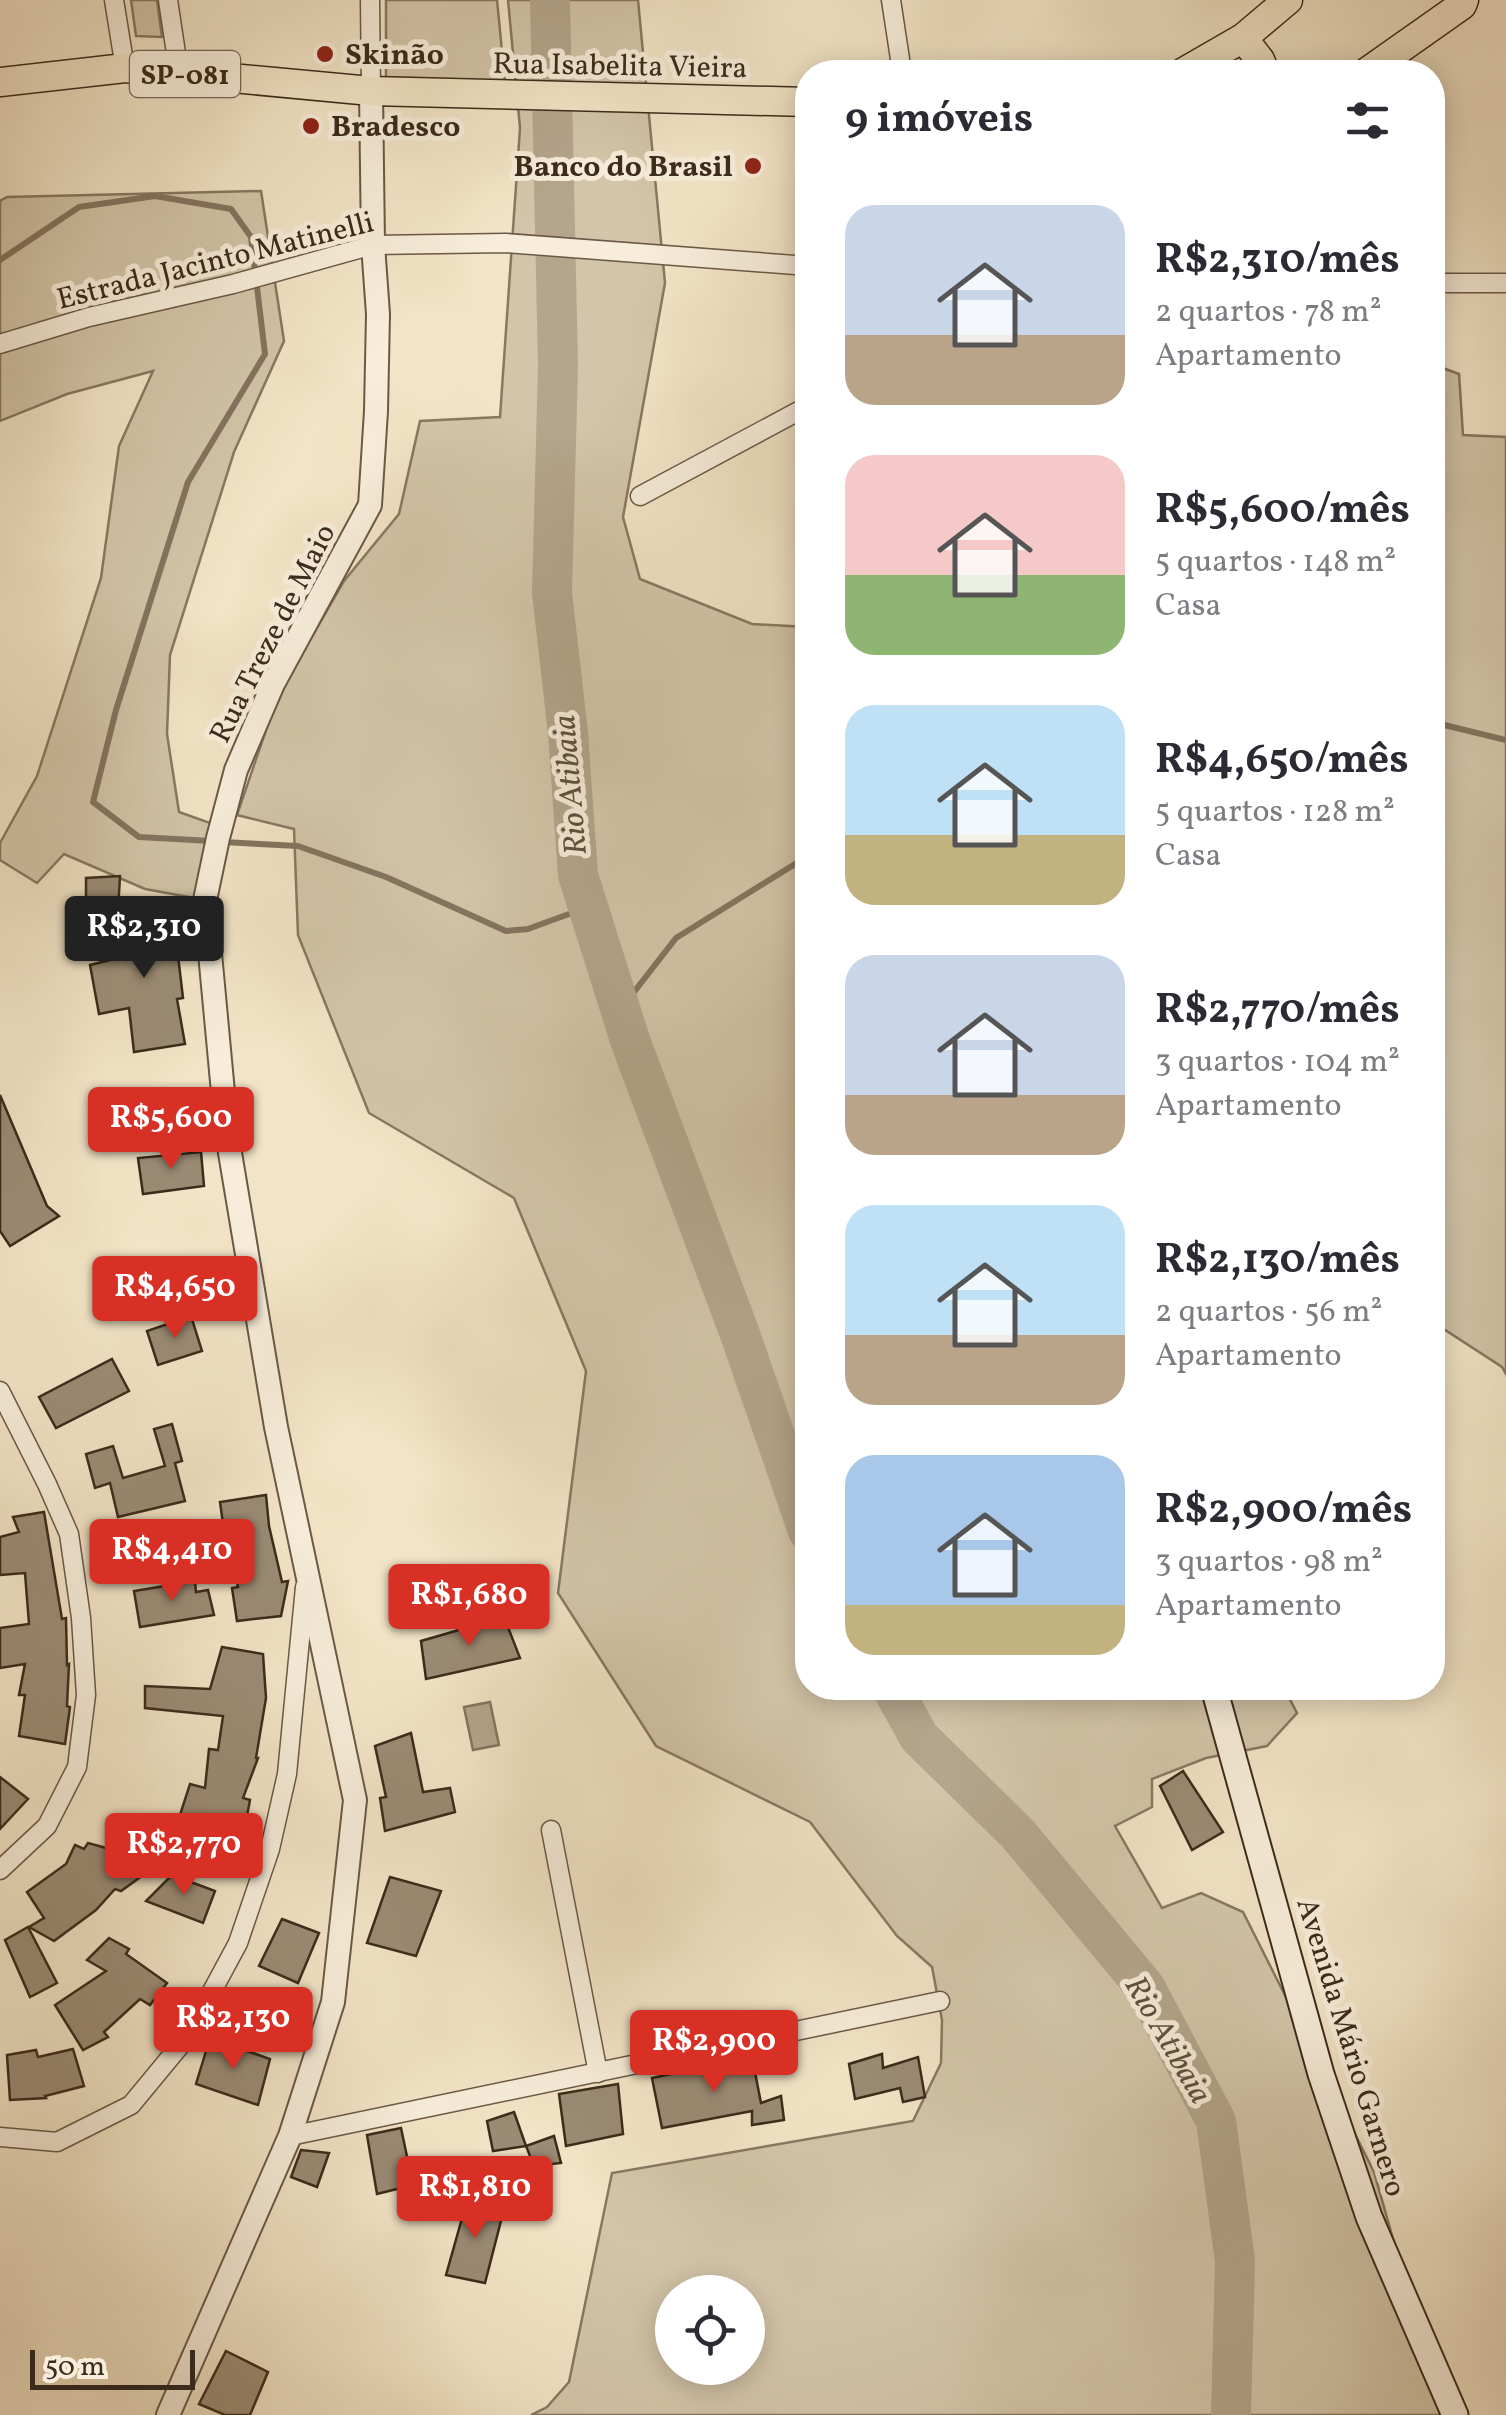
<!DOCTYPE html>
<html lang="pt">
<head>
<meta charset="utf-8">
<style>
	body { margin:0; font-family:Vollkorn,serif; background:#f2f2f3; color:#2b2b33; height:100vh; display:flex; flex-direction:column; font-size:38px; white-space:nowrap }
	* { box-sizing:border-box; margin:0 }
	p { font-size:32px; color:#7c7c81 }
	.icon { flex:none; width:55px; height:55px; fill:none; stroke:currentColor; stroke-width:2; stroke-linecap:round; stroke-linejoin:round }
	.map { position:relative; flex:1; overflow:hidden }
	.sheet { position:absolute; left:795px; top:60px; width:650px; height:1640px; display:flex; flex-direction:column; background:#fff; border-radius:40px; box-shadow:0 5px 25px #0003 }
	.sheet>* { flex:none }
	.buttons { position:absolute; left:655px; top:2275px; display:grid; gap:20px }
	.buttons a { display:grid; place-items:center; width:110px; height:110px; border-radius:50%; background:#fff; box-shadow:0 5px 25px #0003; font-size:50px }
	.scale { position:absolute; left:30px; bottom:25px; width:165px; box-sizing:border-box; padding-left:10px; border:5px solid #3c2b1b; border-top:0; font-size:28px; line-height:35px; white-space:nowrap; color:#3c2b1b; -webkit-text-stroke:8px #f7edda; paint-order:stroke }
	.price { position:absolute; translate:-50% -85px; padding:0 22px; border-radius:10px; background:#d93025; color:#fff; font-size:32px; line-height:65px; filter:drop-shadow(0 2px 5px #0008) }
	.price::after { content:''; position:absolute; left:50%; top:60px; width:30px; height:22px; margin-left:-15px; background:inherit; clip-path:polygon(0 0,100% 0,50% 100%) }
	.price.active { background:#222; color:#fff }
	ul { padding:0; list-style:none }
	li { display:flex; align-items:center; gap:30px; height:250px; padding:0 50px }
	li span { display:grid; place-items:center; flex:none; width:280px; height:200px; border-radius:30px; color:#555 }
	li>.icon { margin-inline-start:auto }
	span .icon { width:120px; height:120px; fill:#fffc; stroke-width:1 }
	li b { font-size:42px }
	h2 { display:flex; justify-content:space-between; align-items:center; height:120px; padding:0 50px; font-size:42px }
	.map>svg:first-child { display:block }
	.green { fill:#d3c5a9; stroke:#887862; stroke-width:2.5; fill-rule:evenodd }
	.water { fill:#b4a58c; stroke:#84745f; stroke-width:2.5 }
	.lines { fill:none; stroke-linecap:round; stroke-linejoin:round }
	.stream { stroke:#84745f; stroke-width:6 }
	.river { stroke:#b4a58c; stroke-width:40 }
	.building { fill:#9b8b74; stroke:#3c2b1b; stroke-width:2.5 }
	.minor-casing { stroke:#6a5946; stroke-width:21 }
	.tertiary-casing { stroke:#6a5946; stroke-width:26 }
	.secondary-casing { stroke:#3c2b1b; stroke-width:29 }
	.primary-casing { stroke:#3c2b1b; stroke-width:31 }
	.minor { stroke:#f7edda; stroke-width:18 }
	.tertiary { stroke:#f7edda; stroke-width:22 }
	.secondary { stroke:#f7edda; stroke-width:25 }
	.primary { stroke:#f2e4c6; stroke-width:28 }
	.poi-dot { fill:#8f2418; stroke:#f7edda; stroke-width:4 }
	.labels { text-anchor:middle; stroke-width:10; stroke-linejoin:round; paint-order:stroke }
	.shield { fill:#f7edda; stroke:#746554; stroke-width:2.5 }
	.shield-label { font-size:28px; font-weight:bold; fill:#3c2b1b }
	.poi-label { font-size:30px; font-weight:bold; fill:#3c2b1b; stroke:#f7edda; text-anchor:start }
	.street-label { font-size:30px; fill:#3c2b1b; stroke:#f7edda }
	.water-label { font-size:32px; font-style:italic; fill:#60503d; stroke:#f7edda }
</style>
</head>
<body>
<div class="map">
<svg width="1506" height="2415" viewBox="0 0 1506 2415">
	<rect width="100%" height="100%" fill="#f2e4c6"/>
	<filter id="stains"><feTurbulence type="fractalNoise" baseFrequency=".002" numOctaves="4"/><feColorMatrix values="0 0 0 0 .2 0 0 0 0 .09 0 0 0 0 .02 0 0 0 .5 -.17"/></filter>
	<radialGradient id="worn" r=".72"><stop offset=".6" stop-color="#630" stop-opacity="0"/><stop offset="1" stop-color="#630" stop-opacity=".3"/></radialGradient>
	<!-- green -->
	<g class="green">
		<path d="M131,0h26l5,37 -26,-1z"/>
		<path d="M386,0h111l8,82 -119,-1z"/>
		<path d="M508,0h130l27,283 -42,234 17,62 112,45 55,3 1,1061h476l13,25 -30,33 -61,12 -54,21v28l-37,19 47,82 39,-15 42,19 131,260 69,243h-912l16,-8 22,-25 43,-209 301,-52 28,-58 1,-43 -10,-53 -35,-31 -87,-114 -154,-76 -98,-153 28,-222 -72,-173 -145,-85 -71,-178 -4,-106 -57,-14 41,-120 66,-114 55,-67 21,-93 80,-4 20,-289zM672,2292h76v76h-76z"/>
		<path d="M261,191l23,150 -50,111 -64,203 -3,79 12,78 34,12 -8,76 -60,-11 -81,-35 -27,29 -37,-23v-17l37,-67 64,-198 18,-132 34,-75 -86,23 -67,27v-220l7,-4z"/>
		<path d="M1432,364l27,10 4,61 43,2v937l-4,-7 -69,-45z"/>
	</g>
	<!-- water -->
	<path class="water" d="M490,1702l9,43 -26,5 -9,-43z"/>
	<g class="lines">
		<!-- stream -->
		<g class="stream">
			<path d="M0,260l79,-53 76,-11 76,13 20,28 14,117 -77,128 -72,228 -23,92 46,35 72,4"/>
			<path d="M1432,722l74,18"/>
			<path d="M223,842l75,4 88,31 120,54 22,-2 60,-22"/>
			<path d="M620,1010l56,-72 132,-82"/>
		</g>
		<!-- river -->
		<g class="river">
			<path d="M550,0l8,366 -6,227 16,140 10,142 53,168 110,294 67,194"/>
			<path d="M892,1688l27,49 99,97 127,153 71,134 19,140 -4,154"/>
		</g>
	</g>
	<!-- building -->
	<g class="building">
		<path d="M120,876l-2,35 -32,4v-37z"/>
		<path d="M173,913l10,85 -6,1 8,45 -51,8 -5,-44 -30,6 -9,-49 28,-7 -9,-35z"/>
		<path d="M0,1095l47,111 12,10 -49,30 -10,-15z"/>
		<path d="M201,1152l3,34 -61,8 -5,-36z"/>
		<path d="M191,1316l11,35 -44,14 -11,-34z"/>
		<path d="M112,1359l17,32 -73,37 -17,-31z"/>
		<path d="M172,1424l10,37 -7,2 10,38 -67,16 -8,-34 -15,5 -9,-34 27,-8 10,32 42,-12 -11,-37z"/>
		<path d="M266,1495l3,31 13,56 6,-1 -7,35 -44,5 -5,-33 6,-1 -12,-56h-2l-4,-29z"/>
		<path d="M44,1512l18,107 4,-1 1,47 2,-1 -2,42 3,1 -5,37 -46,-8 6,-41h-6l6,-31 -25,4v-40l29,-4 -4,-51 -25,2v-38l19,-5 -6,-15z"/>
		<path d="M195,1581l1,11 12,-2 6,25 -74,12 -6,-36z"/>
		<path d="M504,1617l16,41 -94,21 -5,-38z"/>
		<path d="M222,1647l41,7 3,44 -10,60h2l-15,40 7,2 -8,43 -63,-25 11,-34 15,4 4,-39 9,1 5,-34 -78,-8v-22l65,3z"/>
		<path d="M411,1733l12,59 27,-4 5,24 -70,19 -5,-33 6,-1 -11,-51z"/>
		<path d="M1183,1771l40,61 -31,18 -32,-64z"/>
		<path d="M0,1777l28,22 -28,30z"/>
		<path d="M88,1843l54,15 -4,5 15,5 -32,23 -6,-2 -19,21 -42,31 -25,-14 15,-9 -17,-26 39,-28 9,-19 9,4z"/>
		<path d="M172,1875l43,16 -12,32 -57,-22z"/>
		<path d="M390,1877l51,14 -25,65 -49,-13z"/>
		<path d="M282,1919l37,14 -21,50 -39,-17z"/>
		<path d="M28,1927l29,56 -27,14 -25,-57z"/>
		<path d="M109,1938l20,11 -3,5 41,29 -17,22 -10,-6 -36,33 4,5 -25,13 -28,-45 51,-34 -19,-11z"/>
		<path d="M210,2038l60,21 -12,46 -62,-21z"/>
		<path d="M73,2049l11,37 -39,10 1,2 -36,2 -3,-45 29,-5 2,7z"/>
		<path d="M882,2054l1,14 35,-11 7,40 -22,5 -3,-14 -45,11 -6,-35z"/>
		<path d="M752,2057l9,46 20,-7 3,24 -32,5v-14l-90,17 -10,-50z"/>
		<path d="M618,2084l5,50 -57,12 -7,-52z"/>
		<path d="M514,2112l12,34 -33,5 -6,-30z"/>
		<path d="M401,2128l12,57 -36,9 -10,-59z"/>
		<path d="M554,2136l7,27 -27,3 -8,-20z"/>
		<path d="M301,2150l28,3 -12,34 -26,-10z"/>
		<path d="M468,2197l36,12 -19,74 -39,-8z"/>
		<path d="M226,2351l42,21 -18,43h-25l-26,-11z"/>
	</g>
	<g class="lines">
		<defs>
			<g id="minor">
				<path d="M114,0l11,68"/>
				<path d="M168,0l11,73"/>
				<path d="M370,0l1,91"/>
				<path d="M891,0l11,72"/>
				<path d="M1432,283h74"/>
				<path d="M0,344l89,-27 144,-33 140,-39 133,-2 302,23"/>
				<path d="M640,496l168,-90"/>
				<path d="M0,1391l47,93 22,50 12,84 5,77 -9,72 -30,59 -47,44"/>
				<path d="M551,1830l47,243"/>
				<path d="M290,2136l650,-135"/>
				<path d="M0,2137l57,5 74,-37 57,-69 50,-93 32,-94 17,-75 18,-187"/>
			</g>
			<path id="tertiary" d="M168,2415l122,-279 43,-134 22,-202 -79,-373 -49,-292 -22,-235 13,-62 18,-68 37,-86 97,-179 6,-94 2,-97 -5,-69 -2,-154"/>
			<path id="secondary" d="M1214,1688l107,386 48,143 86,198"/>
			<g id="primary">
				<path d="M1243,38l17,22 5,12"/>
				<path d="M1184,72l59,-34 45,-38"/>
				<path d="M1367,72l95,-67 2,-5"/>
				<path d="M0,82l125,-14 246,23 437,11"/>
			</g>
		</defs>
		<!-- minor casing -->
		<use href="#minor" class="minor-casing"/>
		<!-- tertiary casing -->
		<use href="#tertiary" class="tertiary-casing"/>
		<!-- secondary casing -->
		<use href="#secondary" class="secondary-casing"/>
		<!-- primary casing -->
		<use href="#primary" class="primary-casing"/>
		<!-- minor -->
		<use href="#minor" class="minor"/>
		<!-- tertiary -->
		<use href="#tertiary" class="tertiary"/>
		<!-- secondary -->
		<use href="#secondary" class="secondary"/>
		<!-- primary -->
		<use href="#primary" class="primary"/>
	</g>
	<!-- markers -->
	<g class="poi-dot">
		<circle cx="325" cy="54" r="10"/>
		<circle cx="311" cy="126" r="10"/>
		<circle cx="753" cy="166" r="10"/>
	</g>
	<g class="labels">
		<!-- shield labels -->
		<rect class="shield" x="130" y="51" width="110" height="46" rx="8"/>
		<g class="shield-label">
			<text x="185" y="84">SP-081</text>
		</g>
		<!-- poi labels -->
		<g class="poi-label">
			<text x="345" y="64">Skinão</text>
			<text x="331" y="136">Bradesco</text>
			<text x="733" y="176" text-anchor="end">Banco do Brasil</text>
		</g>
		<!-- street labels -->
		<g class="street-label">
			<text transform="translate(620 65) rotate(1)" y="10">Rua Isabelita Vieira</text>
			<text transform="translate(215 260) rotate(-14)" y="10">Estrada Jacinto Matinelli</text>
			<text transform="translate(272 633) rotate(-63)" y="10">Rua Treze de Maio</text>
			<text transform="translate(1352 2047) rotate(73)" y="10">Avenida Mário Garnero</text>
		</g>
		<!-- water labels -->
		<g class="water-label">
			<text transform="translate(569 785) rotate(-95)" y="11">Rio Atibaia</text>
			<text transform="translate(1169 2039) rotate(60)" y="11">Rio Atibaia</text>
		</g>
	</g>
	<rect width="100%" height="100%" filter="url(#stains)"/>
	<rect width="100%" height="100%" fill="url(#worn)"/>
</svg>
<div class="buttons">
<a><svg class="icon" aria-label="locate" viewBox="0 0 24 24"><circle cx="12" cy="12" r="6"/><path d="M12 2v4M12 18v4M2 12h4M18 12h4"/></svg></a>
</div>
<div class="scale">50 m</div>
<b class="price active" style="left:144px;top:981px">R$2,310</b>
<b class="price" style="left:171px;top:1172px">R$5,600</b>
<b class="price" style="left:175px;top:1341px">R$4,650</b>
<b class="price" style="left:172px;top:1604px">R$4,410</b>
<b class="price" style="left:469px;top:1649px">R$1,680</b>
<b class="price" style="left:184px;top:1898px">R$2,770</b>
<b class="price" style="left:233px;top:2072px">R$2,130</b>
<b class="price" style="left:714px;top:2095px">R$2,900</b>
<b class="price" style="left:475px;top:2241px">R$1,810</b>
<section class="sheet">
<h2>9 imóveis<svg class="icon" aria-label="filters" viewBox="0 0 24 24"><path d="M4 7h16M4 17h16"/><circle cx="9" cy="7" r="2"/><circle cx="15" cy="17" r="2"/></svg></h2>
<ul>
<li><span style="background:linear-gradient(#c9d6e8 65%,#b9a48a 0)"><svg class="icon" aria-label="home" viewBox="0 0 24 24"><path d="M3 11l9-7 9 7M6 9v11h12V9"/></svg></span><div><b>R$2,310/mês</b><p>2 quartos · 78 m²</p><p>Apartamento</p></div></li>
<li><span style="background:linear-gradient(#f6c9c9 60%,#8fb573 0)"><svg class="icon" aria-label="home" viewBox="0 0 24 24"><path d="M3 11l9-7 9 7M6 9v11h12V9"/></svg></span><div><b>R$5,600/mês</b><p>5 quartos · 148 m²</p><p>Casa</p></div></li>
<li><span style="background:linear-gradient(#bfe0f5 65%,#c2b280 0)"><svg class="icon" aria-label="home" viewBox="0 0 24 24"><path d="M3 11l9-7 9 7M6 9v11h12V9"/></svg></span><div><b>R$4,650/mês</b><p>5 quartos · 128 m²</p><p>Casa</p></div></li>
<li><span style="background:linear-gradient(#c9d6e8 70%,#b9a48a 0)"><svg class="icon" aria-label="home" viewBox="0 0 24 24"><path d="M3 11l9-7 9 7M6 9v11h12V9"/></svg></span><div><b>R$2,770/mês</b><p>3 quartos · 104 m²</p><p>Apartamento</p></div></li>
<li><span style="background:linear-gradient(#bfe0f5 65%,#b9a48a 0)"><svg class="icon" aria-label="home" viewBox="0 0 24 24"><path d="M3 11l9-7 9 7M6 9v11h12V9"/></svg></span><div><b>R$2,130/mês</b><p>2 quartos · 56 m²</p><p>Apartamento</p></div></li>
<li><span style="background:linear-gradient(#a9c7e8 75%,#c2b280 0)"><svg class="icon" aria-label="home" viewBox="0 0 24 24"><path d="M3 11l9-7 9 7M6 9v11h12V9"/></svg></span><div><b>R$2,900/mês</b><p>3 quartos · 98 m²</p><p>Apartamento</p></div></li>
</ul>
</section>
</div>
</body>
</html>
